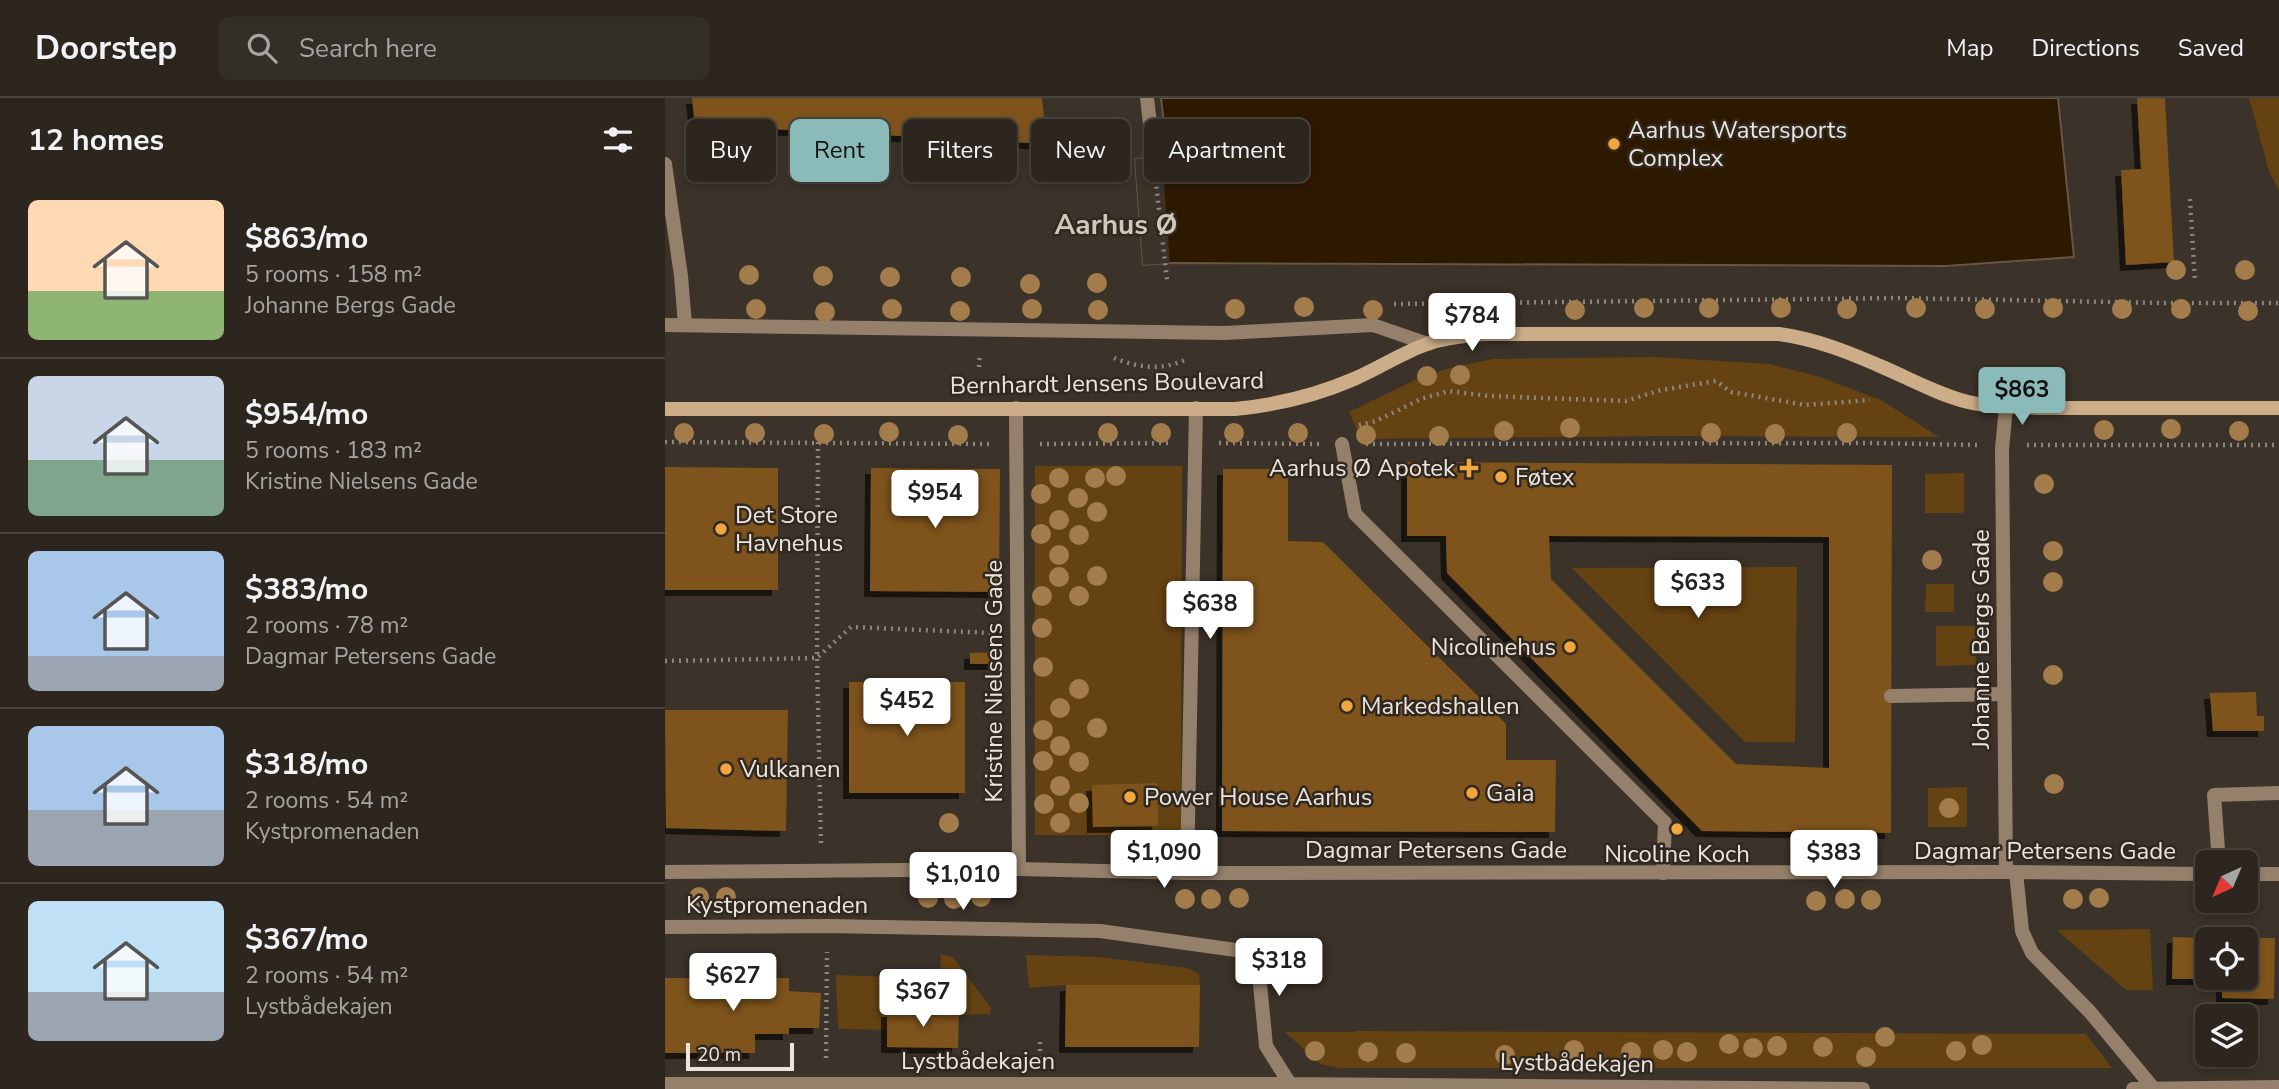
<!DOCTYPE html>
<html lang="en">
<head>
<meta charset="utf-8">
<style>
	body { margin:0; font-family:"Nunito Sans",sans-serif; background:#342e28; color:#f1f3f6; height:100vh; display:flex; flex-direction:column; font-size:26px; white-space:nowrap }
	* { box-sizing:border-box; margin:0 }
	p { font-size:23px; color:#a6a5a4 }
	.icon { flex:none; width:38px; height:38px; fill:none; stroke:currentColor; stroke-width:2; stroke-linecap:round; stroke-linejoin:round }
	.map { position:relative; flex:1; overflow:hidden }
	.drawer { display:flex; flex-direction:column; background:#2c261f; width:665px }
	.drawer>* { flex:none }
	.hud { position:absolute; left:21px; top:21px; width:665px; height:63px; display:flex; gap:14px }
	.needle { width:46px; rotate:224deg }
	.tools { position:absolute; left:1530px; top:752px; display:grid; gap:14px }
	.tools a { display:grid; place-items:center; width:63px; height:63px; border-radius:10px; background:#2c261f; box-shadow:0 4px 10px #0003,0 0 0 2px #48433d; font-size:35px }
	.scale { position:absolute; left:21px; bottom:18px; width:108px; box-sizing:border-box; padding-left:7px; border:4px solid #ebe5df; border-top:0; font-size:19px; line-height:24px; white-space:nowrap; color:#ebe5df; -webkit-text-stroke:5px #31281f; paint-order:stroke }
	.price { position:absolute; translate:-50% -60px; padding:0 16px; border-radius:7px; background:#fff; color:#222; font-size:23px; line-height:46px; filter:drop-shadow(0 2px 4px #0008) }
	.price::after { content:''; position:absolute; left:50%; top:42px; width:21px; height:16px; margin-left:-10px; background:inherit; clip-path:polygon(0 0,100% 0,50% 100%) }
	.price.current { background:#8bbbb9; color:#111 }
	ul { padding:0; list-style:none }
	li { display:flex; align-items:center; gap:21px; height:175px; padding:0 28px }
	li+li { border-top:2px solid #48433d }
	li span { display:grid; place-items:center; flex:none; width:196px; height:140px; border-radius:10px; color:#555 }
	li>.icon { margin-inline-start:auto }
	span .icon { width:84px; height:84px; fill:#fffc; stroke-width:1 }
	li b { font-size:30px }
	h2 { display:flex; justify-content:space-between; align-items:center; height:84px; padding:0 28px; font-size:30px }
	.chip { padding:0 24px; border-radius:10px; background:#2c261f; box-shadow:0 4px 10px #0003,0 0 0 2px #48433d; font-size:24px; line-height:63px }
	.chip.current { background:#8bbbb9; color:#111 }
	header { display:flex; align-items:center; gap:42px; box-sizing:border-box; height:98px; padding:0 35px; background:#2c261f; border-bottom:2px solid #48433d }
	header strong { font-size:33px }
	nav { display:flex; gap:38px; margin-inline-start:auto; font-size:24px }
	.search { width:490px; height:63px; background:#342e28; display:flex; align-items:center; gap:18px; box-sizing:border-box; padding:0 24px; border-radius:10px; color:#a6a5a4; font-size:26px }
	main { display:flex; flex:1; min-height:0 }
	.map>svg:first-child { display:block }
	.green { fill:#654212 }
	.water { fill:#2d1800; stroke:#665643; stroke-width:2 }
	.pier { fill:#3b3229 }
	.building { fill:#7e531a; fill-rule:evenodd; filter:url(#shadow) }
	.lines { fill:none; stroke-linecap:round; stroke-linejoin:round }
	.path { stroke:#8d867e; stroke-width:4.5; stroke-dasharray:2 5; stroke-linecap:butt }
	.lane { stroke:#95816b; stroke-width:14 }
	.street { stroke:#95816b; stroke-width:14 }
	.secondary { stroke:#ccad88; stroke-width:14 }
	.tree { fill:#a37c4c }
	.poi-dot { fill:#f1a640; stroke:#31281f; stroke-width:2.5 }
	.labels { text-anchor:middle; stroke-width:5; stroke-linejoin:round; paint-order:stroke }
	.poi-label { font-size:24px; fill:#ebe5df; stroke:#31281f; text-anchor:start }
	.street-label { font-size:24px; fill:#ebe5df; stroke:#31281f }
	.quarter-label { font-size:28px; font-weight:bold; fill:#d2c7bb; stroke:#31281f }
</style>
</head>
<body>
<header>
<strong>Doorstep</strong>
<div class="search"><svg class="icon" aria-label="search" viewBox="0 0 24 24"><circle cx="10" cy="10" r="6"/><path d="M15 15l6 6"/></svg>Search here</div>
<nav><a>Map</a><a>Directions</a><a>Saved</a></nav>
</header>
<main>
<section class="drawer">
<h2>12 homes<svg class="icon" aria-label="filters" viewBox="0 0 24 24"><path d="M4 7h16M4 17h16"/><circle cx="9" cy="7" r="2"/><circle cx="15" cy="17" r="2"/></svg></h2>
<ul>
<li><span style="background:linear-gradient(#ffd9b3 65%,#8fb573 0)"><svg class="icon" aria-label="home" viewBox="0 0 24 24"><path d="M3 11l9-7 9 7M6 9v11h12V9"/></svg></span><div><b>$863/mo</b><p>5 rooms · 158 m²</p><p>Johanne Bergs Gade</p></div></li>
<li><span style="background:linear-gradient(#c9d6e8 60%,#7fa58c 0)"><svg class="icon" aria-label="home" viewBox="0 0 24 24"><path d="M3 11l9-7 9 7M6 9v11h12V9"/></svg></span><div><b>$954/mo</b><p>5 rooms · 183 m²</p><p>Kristine Nielsens Gade</p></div></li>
<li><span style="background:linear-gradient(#a9c7e8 75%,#9aa5b1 0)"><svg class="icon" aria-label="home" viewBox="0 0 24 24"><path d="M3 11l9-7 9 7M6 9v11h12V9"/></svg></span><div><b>$383/mo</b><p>2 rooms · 78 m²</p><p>Dagmar Petersens Gade</p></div></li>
<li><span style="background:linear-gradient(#a9c7e8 60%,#9aa5b1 0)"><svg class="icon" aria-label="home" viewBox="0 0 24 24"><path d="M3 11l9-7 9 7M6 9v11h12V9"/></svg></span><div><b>$318/mo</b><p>2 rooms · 54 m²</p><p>Kystpromenaden</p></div></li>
<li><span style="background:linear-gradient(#bfe0f5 65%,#9aa5b1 0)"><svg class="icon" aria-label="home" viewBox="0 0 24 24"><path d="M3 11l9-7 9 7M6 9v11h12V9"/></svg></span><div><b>$367/mo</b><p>2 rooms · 54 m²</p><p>Lystbådekajen</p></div></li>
</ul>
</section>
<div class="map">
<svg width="1614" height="991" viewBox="0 0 1614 991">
	<defs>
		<filter id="shadow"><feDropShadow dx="-6" dy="6" stdDeviation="0" flood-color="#0009"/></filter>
	</defs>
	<rect width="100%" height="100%" fill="#3b3229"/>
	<!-- green -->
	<g class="green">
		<path d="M1584,0h30v93l-10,-20z"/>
		<path d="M990,259l114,7 48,12 64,24 58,37 -274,-1 -304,3 -12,-27 68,-33 33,-11 43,-9z"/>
		<path d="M370,368h147l-1,369h-146z"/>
		<path d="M1299,375v40h-39v-39z"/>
		<path d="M1132,469l-2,175h-50l-173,-174z"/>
		<path d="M1261,486h28v28h-29z"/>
		<path d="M1271,528h39l1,39 -40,1z"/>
		<path d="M1302,689v40h-39v-39z"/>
		<path d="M1485,831l3,61h-27l-69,-60z"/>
		<path d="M276,856l12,3 38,51 -1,6 -31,1 -1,-4h-71v19l-49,-1 -2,-54 104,4z"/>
		<path d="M361,857l72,2 90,11 11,6 1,11h-134l-37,3z"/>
		<path d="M690,933l731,3 26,34h-773l-19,-4 -35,-32h70z"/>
	</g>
	<!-- water -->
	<path class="water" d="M496,0h897l16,159 -128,9 -776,-3 -27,2 -8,-106 33,-2z"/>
	<!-- pier -->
	<path class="pier" d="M497,59l8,106 -27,2 -8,-106z"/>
	<!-- building -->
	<g class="building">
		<path d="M27,0h350l5,46 -352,-19z"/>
		<path d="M1472,0h28l9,164 -48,3 -5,-95 20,-1z"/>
		<path d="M742,364l485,3 -1,368 -189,-2 -255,-258 -1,-37h-39zM884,438l280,1v231l-93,-4 -185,-185z"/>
		<path d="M0,369l113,1v122h-113z"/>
		<path d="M206,370l129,1 -1,123 -129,-1z"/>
		<path d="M558,371h65v72l35,1 183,182v36h50l-1,72 -333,-1z"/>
		<path d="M334,554v12h-29v-11z"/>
		<rect x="184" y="584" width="116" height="111"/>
		<path d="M1591,594l1,24h7v15h-51l-3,-38z"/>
		<path d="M0,612h123l-2,121 -120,-3z"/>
		<path d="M492,685l1,43 -65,1 -1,-42z"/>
		<path d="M1508,839l34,1v41h-35z"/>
		<path d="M1580,840h30l-1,61 -52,-1v-20h23z"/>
		<path d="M0,880h124v13l32,2 -2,35h-30v6h-34v19h-90z"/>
		<path d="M401,887h134l-1,62h-134z"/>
		<path d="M222,913h72l-1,37 -71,-1z"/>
	</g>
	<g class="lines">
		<!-- path -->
		<g class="path">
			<path d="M489,68l13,114"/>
			<path d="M1525,101l5,82"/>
			<path d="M729,206l505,-6 265,5h115"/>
			<path d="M449,260c25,10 48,13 73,1"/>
			<path d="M314,269l1,-13"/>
			<path d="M694,327l17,-4 45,-22 28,-8 40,5 137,5 35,-11 55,-9 15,11 74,13 65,-5"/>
			<path d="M0,344l328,2"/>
			<path d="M153,344l-1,216 4,188"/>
			<path d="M554,345l100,1"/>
			<path d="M375,346l132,-1"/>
			<path d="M701,346l502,-1 109,2"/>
			<path d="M1362,347h252"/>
			<path d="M0,563l152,-3 34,-31 141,6"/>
			<path d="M375,944v16"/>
			<path d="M161,960l1,-106"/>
		</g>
		<!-- lane -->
		<g class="lane">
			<path d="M0,227l559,8 149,-8 55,19"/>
			<path d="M1226,598l113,-2"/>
			<path d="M1554,765l-5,-68 65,-2"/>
		</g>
		<!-- street -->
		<g class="street">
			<path d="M482,0l5,43"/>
			<path d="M0,66l16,112 4,49"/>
			<path d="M351,310l3,461"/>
			<path d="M677,346l13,70 310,309 -2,50"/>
			<path d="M0,774l354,-3 168,4 819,-1 201,2"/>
			<path d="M1341,774l-4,-423 4,-42"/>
			<path d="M1351,774l6,59 10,22 58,59 64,77"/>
			<path d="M522,775l9,-465"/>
			<path d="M1580,776h34"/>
			<path d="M0,829l162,-1 273,5 157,22 9,93 24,38 573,5"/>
			<path d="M0,986h625"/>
			<path d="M1468,991l146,-2"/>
		</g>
		<!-- secondary -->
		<path class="secondary" d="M0,311h570c41,-4 82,-14 119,-30 25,-11 48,-26 73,-35 19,-7 39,-8 58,-10h294c38,5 74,20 108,35 27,12 53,26 81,33 25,6 51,5 76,6h235"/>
	</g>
	<!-- trees -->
	<g class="tree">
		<circle cx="1511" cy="172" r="10"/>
		<circle cx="1580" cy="172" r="10"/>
		<circle cx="84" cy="177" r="10"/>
		<circle cx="158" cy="178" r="10"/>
		<circle cx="225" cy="179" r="10"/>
		<circle cx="296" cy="179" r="10"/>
		<circle cx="432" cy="185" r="10"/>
		<circle cx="365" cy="186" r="10"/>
		<circle cx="639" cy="209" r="10"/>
		<circle cx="979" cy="210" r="10"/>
		<circle cx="1044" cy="210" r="10"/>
		<circle cx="1116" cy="210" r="10"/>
		<circle cx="1251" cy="210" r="10"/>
		<circle cx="1388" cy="210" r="10"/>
		<circle cx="91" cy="211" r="10"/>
		<circle cx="227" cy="211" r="10"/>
		<circle cx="367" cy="211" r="10"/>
		<circle cx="570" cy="211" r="10"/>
		<circle cx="840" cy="211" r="10"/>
		<circle cx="1182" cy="211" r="10"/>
		<circle cx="1320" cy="211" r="10"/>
		<circle cx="1457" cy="211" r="10"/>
		<circle cx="1516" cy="211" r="10"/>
		<circle cx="433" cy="212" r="10"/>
		<circle cx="708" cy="212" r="10"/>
		<circle cx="910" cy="212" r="10"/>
		<circle cx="295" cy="213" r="10"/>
		<circle cx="1583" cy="213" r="10"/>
		<circle cx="160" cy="214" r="10"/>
		<circle cx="795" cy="277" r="10"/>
		<circle cx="762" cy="278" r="10"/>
		<circle cx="905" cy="330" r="10"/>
		<circle cx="1506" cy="331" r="10"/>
		<circle cx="1439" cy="332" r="10"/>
		<circle cx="839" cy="333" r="10"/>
		<circle cx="1574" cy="333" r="10"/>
		<circle cx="224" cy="334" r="10"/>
		<circle cx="19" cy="335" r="10"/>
		<circle cx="90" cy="335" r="10"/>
		<circle cx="443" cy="335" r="10"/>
		<circle cx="496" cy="335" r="10"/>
		<circle cx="569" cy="335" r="10"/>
		<circle cx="633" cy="335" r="10"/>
		<circle cx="1046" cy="335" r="10"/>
		<circle cx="1182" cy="335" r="10"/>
		<circle cx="159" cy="336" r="10"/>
		<circle cx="1110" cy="336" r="10"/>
		<circle cx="293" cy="337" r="10"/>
		<circle cx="701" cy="337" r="10"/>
		<circle cx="774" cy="338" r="10"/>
		<circle cx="451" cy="378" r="10"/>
		<circle cx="394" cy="380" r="10"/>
		<circle cx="430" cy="380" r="10"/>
		<circle cx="1379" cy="386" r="10"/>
		<circle cx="376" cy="396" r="10"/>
		<circle cx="413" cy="400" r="10"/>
		<circle cx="432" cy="414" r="10"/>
		<circle cx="394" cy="422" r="10"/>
		<circle cx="376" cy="436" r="10"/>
		<circle cx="414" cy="437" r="10"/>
		<circle cx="1388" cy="453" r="10"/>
		<circle cx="394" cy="457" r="10"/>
		<circle cx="1267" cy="462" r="10"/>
		<circle cx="432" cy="478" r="10"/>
		<circle cx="394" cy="479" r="10"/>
		<circle cx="1388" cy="484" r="10"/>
		<circle cx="377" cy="498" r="10"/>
		<circle cx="414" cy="498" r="10"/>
		<circle cx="377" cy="530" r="10"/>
		<circle cx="378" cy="569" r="10"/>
		<circle cx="1388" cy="577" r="10"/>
		<circle cx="414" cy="591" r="10"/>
		<circle cx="395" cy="610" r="10"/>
		<circle cx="432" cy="630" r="10"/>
		<circle cx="378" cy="632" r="10"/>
		<circle cx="395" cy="648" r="10"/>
		<circle cx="378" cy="663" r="10"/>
		<circle cx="414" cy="664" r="10"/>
		<circle cx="1389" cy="686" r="10"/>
		<circle cx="395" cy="688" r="10"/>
		<circle cx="414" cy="705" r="10"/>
		<circle cx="379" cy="706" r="10"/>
		<circle cx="1284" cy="710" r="10"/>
		<circle cx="284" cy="725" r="10"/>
		<circle cx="395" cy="725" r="10"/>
		<circle cx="34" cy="799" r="10"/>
		<circle cx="61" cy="799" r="10"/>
		<circle cx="316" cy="799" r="10"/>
		<circle cx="263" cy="800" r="10"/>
		<circle cx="574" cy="800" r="10"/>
		<circle cx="1434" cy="800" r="10"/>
		<circle cx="289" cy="801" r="10"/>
		<circle cx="520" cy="801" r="10"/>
		<circle cx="546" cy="801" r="10"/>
		<circle cx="1180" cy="801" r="10"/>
		<circle cx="1408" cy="801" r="10"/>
		<circle cx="1206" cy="802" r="10"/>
		<circle cx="1151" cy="803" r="10"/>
		<circle cx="1220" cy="939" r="10"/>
		<circle cx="1064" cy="946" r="10"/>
		<circle cx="1317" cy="947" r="10"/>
		<circle cx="1112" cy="948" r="10"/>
		<circle cx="1158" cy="949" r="10"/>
		<circle cx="1088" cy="950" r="10"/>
		<circle cx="909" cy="952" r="10"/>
		<circle cx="998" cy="952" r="10"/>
		<circle cx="650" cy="953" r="10"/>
		<circle cx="1291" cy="953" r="10"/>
		<circle cx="703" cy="954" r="10"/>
		<circle cx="966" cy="954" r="10"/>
		<circle cx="1022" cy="954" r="10"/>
		<circle cx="741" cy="955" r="10"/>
		<circle cx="840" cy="957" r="10"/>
		<circle cx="1201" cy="959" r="10"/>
	</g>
	<!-- markers -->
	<g class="poi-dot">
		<circle cx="949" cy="46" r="7"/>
		<path d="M800.5 359.5h7v7h7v7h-7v7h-7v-7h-7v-7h7z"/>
		<circle cx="836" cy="379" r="7"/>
		<circle cx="56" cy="431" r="7"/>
		<circle cx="905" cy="549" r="7"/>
		<circle cx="682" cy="608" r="7"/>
		<circle cx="61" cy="671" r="7"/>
		<circle cx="807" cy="695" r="7"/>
		<circle cx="465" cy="699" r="7"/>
		<circle cx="1012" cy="731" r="7"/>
	</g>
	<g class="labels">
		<!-- poi labels -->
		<g class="poi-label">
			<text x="963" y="40">Aarhus Watersports<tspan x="963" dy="28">Complex</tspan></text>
			<text x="790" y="378" text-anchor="end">Aarhus Ø Apotek</text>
			<text x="850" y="387">Føtex</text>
			<text x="70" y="425">Det Store<tspan x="70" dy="28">Havnehus</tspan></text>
			<text x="891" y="557" text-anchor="end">Nicolinehus</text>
			<text x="696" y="616">Markedshallen</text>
			<text x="75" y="679">Vulkanen</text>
			<text x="821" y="703">Gaia</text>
			<text x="479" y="707">Power House Aarhus</text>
			<text x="1012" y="764" text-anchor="middle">Nicoline Koch</text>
		</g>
		<!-- street labels -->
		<g class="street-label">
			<text transform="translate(442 285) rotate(-1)" y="8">Bernhardt Jensens Boulevard</text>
			<text transform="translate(1316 541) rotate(-90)" y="8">Johanne Bergs Gade</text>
			<text transform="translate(329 583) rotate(-90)" y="8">Kristine Nielsens Gade</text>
			<text x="771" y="760">Dagmar Petersens Gade</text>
			<text x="1380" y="761">Dagmar Petersens Gade</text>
			<text x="112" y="815">Kystpromenaden</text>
			<text x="313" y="971">Lystbådekajen</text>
			<text transform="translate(912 965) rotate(1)" y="8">Lystbådekajen</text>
		</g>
		<!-- quarter labels -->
		<g class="quarter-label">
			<text x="451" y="136">Aarhus Ø</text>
		</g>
	</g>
</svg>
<div class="tools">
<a><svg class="needle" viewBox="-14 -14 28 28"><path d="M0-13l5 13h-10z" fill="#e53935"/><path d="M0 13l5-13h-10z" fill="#a6a5a4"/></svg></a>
<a><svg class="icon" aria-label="locate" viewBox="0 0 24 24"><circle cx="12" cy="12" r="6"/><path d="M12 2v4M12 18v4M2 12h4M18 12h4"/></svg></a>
<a><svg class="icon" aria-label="layers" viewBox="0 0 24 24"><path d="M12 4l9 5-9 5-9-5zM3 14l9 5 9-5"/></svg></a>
</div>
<div class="scale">20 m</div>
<b class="price" style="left:807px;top:255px">$784</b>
<b class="price current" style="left:1357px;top:329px">$863</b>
<b class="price" style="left:270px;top:432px">$954</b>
<b class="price" style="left:1033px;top:522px">$633</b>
<b class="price" style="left:545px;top:543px">$638</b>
<b class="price" style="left:242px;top:640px">$452</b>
<b class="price" style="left:499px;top:792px">$1,090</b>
<b class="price" style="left:1169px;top:792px">$383</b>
<b class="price" style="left:298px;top:814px">$1,010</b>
<b class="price" style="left:614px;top:900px">$318</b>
<b class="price" style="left:68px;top:915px">$627</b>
<b class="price" style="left:258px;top:931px">$367</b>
<div class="hud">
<a class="chip">Buy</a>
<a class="chip current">Rent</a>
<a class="chip">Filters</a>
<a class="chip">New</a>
<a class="chip">Apartment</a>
</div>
</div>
</main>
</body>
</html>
